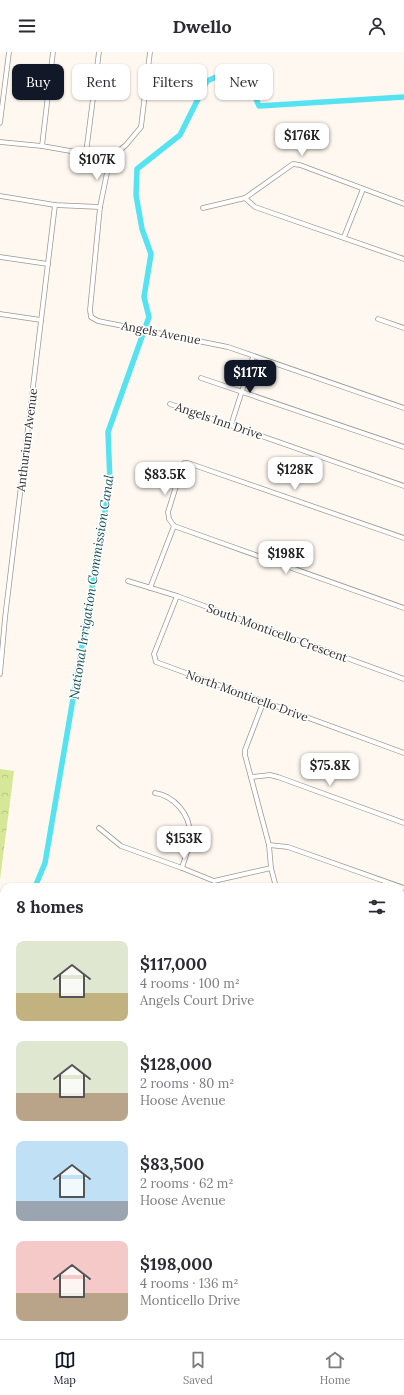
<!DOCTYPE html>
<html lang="en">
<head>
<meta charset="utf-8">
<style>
	body { margin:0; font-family:Lora,serif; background:#f2f2f3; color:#2b2b33; height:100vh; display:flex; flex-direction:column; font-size:15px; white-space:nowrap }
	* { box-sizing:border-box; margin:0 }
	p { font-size:13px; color:#7c7c81 }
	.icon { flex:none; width:22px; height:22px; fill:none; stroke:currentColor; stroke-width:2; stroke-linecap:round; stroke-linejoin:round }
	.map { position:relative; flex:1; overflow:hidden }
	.drawer { position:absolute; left:0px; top:831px; width:404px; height:456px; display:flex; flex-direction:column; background:#fff; border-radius:12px 12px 0 0; box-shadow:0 1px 3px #0004 }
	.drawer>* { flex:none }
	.guide { position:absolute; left:12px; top:12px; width:380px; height:36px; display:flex; gap:8px }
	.price { position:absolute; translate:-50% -34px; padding:0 9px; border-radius:8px; background:#fff; color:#222; font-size:13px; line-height:26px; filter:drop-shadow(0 1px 2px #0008) }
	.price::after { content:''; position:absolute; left:50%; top:24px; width:12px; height:9px; margin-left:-6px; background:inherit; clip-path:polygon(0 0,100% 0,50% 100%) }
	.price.current { background:#111827; color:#fff }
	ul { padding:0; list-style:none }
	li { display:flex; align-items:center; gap:12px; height:100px; padding:0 16px }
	li span { display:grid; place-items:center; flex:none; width:112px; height:80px; border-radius:8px; color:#555 }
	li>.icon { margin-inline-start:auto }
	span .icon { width:48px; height:48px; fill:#fffc; stroke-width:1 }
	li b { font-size:17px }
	h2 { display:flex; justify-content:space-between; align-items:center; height:48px; padding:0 16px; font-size:17px }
	.tag { padding:0 14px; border-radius:8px; background:#fff; box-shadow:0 1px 3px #0004; font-size:14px; line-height:36px }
	.tag.current { background:#111827; color:#fff }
	header { display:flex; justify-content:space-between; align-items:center; height:52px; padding:0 16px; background:#fff; font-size:18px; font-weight:700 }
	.menu { display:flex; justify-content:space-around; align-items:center; height:56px; border-top:1px solid #e1e1e2; background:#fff; font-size:11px; color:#7c7c81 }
	.menu a { display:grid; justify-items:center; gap:2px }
	.menu .current { color:#111827 }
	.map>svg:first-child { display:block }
	.forest { fill:url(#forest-crowns) }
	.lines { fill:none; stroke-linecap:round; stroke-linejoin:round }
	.canal { stroke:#55e2f1; stroke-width:5.5 }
	.street-casing { stroke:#9d9891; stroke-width:5.5 }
	.street { stroke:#fff; stroke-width:4 }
	.labels { text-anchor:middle; stroke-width:3; stroke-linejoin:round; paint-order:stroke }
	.street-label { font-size:12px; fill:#302e2b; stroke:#fff }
	.water-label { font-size:13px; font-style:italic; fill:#135056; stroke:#fff }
</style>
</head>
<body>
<header><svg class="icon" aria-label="menu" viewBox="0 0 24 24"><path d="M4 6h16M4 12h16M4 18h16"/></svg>Dwello<svg class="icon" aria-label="person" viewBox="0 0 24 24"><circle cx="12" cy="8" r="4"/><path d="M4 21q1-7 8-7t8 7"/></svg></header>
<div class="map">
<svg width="404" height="1287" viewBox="0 0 404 1287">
	<defs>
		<pattern id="forest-crowns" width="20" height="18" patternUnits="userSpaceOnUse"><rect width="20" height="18" fill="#d6e897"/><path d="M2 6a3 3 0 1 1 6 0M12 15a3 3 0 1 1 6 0" fill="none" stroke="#b8c782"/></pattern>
	</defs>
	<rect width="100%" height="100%" fill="#fef8f0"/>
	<!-- forest -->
	<g class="forest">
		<path d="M0,717l14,2 -14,109z"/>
		<path d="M400,949h4v167l-4,2z"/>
	</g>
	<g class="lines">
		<!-- canal -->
		<g class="canal">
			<path d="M35,835l10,-24 65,-381 -2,-50 41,-115 -5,-20 7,-43 -9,-25 -6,-34 1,-26 43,-34 27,-54 16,-7 21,2 8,13 7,17 145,-9"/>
			<path d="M0,890l4,-6"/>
		</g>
		<defs>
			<g id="street">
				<path d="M150,0l-9,75 -15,18 -16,13 -10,49 -10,103 1,7 7,4 130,26 176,61"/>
				<path d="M0,71l9,-71"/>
				<path d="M0,90l42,4 68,12"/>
				<path d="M42,94l11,-94"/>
				<path d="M86,101l13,-101"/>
				<path d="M0,144l55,9 45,2"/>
				<path d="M245,146l10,9 149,52"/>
				<path d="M203,156l42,-10 48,-34 7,1 104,39"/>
				<path d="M344,185l19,-48"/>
				<path d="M0,205l48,7"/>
				<path d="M0,262l41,6"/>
				<path d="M378,267l26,9"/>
				<path d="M201,326l203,69"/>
				<path d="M170,352l234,82"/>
				<path d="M231,373l22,-68"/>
				<path d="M174,474l-5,-7 -1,-7 14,-45 2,-4h4l216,75"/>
				<path d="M174,474l230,82"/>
				<path d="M128,529l49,15 227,83"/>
				<path d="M150,536l24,-62"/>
				<path d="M177,544l-23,58 2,8 248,91"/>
				<path d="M0,622l5,-56 50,-413"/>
				<path d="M263,651l-18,47v5l24,90 2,23 5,19"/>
				<path d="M251,725l19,-2 8,2 126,46"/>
				<path d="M155,741c19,3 35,21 35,41 1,11 -5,23 -8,34"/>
				<path d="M99,776l22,18 61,22 32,13 57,-13"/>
				<path d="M269,793l19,2 116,41"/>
				<path d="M400,900l4,1"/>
				<path d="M400,941l4,2"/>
				<path d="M400,1144l4,-8"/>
				<path d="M400,1166l4,1"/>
				<path d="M400,1208l4,1"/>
				<path d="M31,1283l7,4"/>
				<path d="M274,1283l10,4"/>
				<path d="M6,1287l1,-4"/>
				<path d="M62,1287l2,-4"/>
				<path d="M114,1287l2,-4"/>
				<path d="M167,1287l2,-4"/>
				<path d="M220,1287l2,-4"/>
				<path d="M343,1287l1,-4"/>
			</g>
		</defs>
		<!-- street casing -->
		<use href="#street" class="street-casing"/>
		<!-- street -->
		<use href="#street" class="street"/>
	</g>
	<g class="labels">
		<!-- street labels -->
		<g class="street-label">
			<text transform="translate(161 281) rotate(11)" y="4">Angels Avenue</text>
			<text transform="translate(219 369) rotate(19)" y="4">Angels Inn Drive</text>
			<text transform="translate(27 388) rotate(-83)" y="4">Anthurium Avenue</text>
			<text transform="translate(277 581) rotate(20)" y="4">South Monticello Crescent</text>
			<text transform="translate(247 644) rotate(20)" y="4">North Monticello Drive</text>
		</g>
		<!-- water labels -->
		<g class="water-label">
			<text transform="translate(91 535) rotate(-81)" y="5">National Irrigation Commission Canal</text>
		</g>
	</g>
</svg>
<b class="price" style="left:302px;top:105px">$176K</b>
<b class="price" style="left:97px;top:129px">$107K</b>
<b class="price current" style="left:250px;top:342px">$117K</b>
<b class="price" style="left:295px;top:439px">$128K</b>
<b class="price" style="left:165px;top:444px">$83.5K</b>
<b class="price" style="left:286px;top:523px">$198K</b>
<b class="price" style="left:330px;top:735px">$75.8K</b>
<b class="price" style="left:184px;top:808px">$153K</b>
<div class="guide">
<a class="tag current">Buy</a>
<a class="tag">Rent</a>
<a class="tag">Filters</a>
<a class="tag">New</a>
</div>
<section class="drawer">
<h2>8 homes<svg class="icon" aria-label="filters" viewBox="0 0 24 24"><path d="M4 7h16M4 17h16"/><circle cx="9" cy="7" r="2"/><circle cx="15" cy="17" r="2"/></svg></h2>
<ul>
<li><span style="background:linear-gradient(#dfe7d0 65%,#c2b280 0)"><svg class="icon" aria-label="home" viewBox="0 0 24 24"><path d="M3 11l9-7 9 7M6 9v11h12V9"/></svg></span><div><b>$117,000</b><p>4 rooms · 100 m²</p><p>Angels Court Drive</p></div></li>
<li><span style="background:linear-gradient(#dfe7d0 65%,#b9a48a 0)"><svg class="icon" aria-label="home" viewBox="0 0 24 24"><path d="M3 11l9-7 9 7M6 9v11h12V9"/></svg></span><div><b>$128,000</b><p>2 rooms · 80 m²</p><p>Hoose Avenue</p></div></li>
<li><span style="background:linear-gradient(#bfe0f5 75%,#9aa5b1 0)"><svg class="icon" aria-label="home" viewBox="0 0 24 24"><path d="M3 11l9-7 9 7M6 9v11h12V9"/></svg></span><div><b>$83,500</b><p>2 rooms · 62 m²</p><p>Hoose Avenue</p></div></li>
<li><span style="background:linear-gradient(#f6c9c9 65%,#b9a48a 0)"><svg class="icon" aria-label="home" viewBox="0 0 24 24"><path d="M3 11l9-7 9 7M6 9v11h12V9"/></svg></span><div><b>$198,000</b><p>4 rooms · 136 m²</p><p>Monticello Drive</p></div></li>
</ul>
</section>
</div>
<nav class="menu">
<a class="current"><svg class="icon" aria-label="map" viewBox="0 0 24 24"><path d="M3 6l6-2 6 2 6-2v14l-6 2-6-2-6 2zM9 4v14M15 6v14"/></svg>Map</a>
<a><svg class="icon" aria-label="saved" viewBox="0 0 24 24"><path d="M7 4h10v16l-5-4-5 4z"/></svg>Saved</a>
<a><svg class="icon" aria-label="home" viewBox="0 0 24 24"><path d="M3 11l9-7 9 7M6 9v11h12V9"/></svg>Home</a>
</nav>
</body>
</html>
